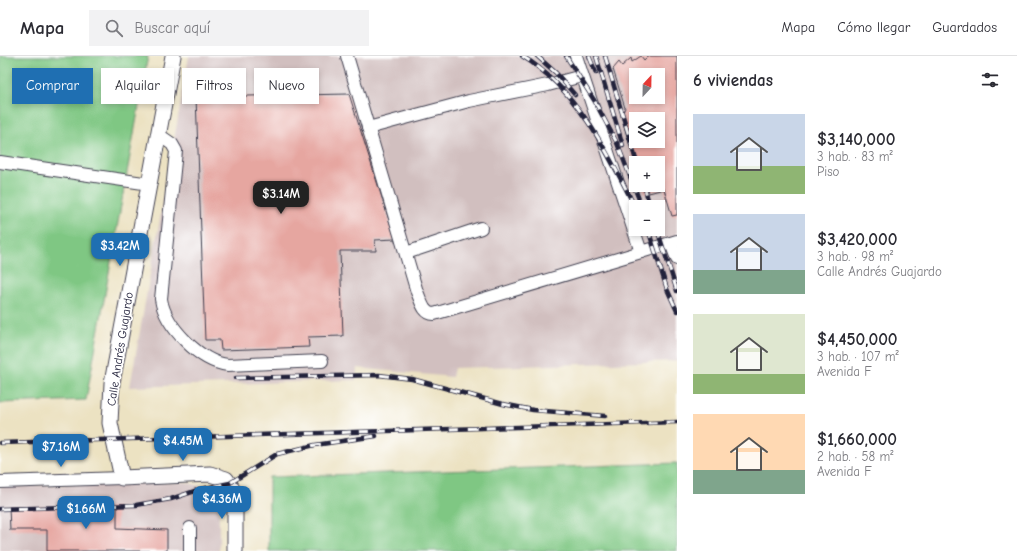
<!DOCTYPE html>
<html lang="es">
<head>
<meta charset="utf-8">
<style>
	body { margin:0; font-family:"Comic Neue",sans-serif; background:#f2f2f3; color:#2b2b33; height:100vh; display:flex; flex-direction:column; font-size:15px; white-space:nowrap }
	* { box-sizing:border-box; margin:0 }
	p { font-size:13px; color:#7c7c81 }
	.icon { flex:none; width:22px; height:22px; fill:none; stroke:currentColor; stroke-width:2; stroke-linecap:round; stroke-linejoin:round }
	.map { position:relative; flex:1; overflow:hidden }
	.drawer { display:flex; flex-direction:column; background:#fff; width:340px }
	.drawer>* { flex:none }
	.banner { position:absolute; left:12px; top:12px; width:380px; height:36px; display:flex; gap:8px }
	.needle { width:26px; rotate:22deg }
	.tools { position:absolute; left:629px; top:12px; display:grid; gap:8px }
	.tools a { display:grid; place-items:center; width:36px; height:36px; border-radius:0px; background:#fff; box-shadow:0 2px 6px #0003; font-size:20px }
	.price { position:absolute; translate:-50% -34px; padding:0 9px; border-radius:8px; background:#1f6fb2; color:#fff; font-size:13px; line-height:26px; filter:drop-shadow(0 1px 2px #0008) }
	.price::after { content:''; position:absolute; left:50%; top:24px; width:12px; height:9px; margin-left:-6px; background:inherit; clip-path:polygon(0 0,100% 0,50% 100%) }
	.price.active { background:#222; color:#fff }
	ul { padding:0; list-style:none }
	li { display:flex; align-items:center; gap:12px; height:100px; padding:0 16px }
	li span { display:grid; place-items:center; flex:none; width:112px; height:80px; border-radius:0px; color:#555 }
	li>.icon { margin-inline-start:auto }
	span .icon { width:48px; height:48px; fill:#fffc; stroke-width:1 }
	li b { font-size:17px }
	h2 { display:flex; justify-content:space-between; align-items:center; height:48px; padding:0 16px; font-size:17px }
	.tag { padding:0 14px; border-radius:0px; background:#fff; box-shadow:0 2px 6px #0003; font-size:14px; line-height:36px }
	.tag.active { background:#1f6fb2; color:#fff }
	header { display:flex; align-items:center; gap:24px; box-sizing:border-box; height:56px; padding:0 20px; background:#fff; border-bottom:1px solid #e1e1e2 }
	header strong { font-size:19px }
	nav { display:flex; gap:22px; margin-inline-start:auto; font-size:14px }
	.search { width:280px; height:36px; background:#f2f2f3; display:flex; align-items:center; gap:10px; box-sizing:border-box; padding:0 14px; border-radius:0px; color:#7c7c81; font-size:15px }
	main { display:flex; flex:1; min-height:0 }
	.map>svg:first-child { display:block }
	.industrial { fill:#d1bfbf; fill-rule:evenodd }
	.green { fill:#7fc783; stroke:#50745f }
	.building { fill:#e6a6a0; fill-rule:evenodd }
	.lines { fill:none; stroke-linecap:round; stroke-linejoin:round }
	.minor-casing { stroke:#403f4f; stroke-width:14 }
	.major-casing { stroke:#403f4f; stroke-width:17 }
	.minor { stroke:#fff; stroke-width:12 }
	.major { stroke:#fff; stroke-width:15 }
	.rail-casing { stroke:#22223b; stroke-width:4.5 }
	.rail { stroke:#fff; stroke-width:3; stroke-dasharray:9; stroke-linecap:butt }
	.labels { text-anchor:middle; stroke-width:3.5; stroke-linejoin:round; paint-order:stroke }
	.street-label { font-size:12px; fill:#22223b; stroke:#fff }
</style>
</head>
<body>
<header>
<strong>Mapa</strong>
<div class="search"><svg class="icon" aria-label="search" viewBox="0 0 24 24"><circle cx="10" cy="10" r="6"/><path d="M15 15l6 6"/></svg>Buscar aquí</div>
<nav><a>Mapa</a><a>Cómo llegar</a><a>Guardados</a></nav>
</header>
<main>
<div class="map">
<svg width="677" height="495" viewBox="0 0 677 495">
	<rect width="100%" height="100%" fill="#fff"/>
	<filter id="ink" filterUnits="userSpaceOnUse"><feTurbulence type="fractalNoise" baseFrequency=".025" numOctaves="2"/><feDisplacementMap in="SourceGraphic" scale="8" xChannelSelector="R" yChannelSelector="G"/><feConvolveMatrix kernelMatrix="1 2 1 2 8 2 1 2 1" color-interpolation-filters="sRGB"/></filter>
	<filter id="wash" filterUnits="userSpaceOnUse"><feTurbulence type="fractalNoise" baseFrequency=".012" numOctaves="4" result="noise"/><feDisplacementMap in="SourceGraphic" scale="16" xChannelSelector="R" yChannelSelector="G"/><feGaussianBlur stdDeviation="0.9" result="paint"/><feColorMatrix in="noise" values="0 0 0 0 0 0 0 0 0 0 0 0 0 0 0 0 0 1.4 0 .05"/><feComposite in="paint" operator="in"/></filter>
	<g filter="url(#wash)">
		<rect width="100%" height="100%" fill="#ece2c2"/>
		<!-- industrial -->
		<g class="industrial">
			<path d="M189,0h488v305l-223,7 -2,9 -95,-9 -1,12 -226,7zM636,19h22v22h-22zM636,63h22v22h-22zM636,107h22v22h-22zM636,151h22v22h-22z"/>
			<path d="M186,426l33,10v59h-219v-65z"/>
		</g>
		<!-- green -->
		<g class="green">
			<path d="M0,0h148l-62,344 -86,3z"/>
			<path d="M677,407v88h-408v-74z"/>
		</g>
		<g id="blocks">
			<!-- building -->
			<g class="building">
				<path d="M641,0l3,4 4,-4h29v159l-5,1 -8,-27 -19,5 -3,-9h16v-22h-23l-14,-47 4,-8 -12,-39 6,-7 3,4 9,-8 1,4zM636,19h22v22h-22zM636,63h22v22h-22z"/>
				<path d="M349,38l46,145 -20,1 1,11h-36l3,85 -35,1 1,10 -88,3 -1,-10h-15l-9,-243z"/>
				<path d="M9,451h108v21l50,2v21h-120v-21h-37z"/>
			</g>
		</g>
	</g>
	<g filter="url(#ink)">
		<use href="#blocks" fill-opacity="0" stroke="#403f4f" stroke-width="1"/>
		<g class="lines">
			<defs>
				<g id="minor">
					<path d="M347,0l70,236c4,8 6,22 17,22l207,-62 -65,-196"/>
					<path d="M368,72l101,-27 79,-16 34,-9"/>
					<path d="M159,79l13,9 4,7 -15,148c4,27 39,63 67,66l94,-4"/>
					<path d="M0,106l150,22"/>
					<path d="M671,187l6,16"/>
					<path d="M641,196l36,-11"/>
					<path d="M406,197l75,-25"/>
					<path d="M0,426l122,-4"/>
					<path d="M190,472v23"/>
				</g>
				<path id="major" d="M173,0l-61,327 -2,40 12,55 88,-4 16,5 6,9 3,10v53"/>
			</defs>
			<!-- minor casing -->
			<use href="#minor" class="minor-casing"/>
			<!-- major casing -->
			<use href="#major" class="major-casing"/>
			<!-- minor -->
			<use href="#minor" class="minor"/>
			<!-- major -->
			<use href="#major" class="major"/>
			<defs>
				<g id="rail">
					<path d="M522,0c56,34 86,97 114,153"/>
					<path d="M537,0l19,17 19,22"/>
					<path d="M566,0l28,44 23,43 25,64"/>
					<path d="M589,0l7,17"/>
					<path d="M596,0l27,90"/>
					<path d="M605,0l32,107"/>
					<path d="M644,129l6,22"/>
					<path d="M648,173l19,60 10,22"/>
					<path d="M657,173l20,62"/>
					<path d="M236,322l143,-3 33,4 91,25 30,6 72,6"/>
					<path d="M0,387l677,-21"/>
					<path d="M0,453l136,-4 35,-6 30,-10 29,-6 47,-29 38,-9 61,-9"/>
				</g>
			</defs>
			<!-- rail casing -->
			<use href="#rail" class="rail-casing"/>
			<!-- rail -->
			<use href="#rail" class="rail"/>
		</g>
	</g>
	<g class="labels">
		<!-- street labels -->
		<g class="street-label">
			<text transform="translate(120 293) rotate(-81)" y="4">Calle Andrés Guajardo</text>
		</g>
	</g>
</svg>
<div class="tools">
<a><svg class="needle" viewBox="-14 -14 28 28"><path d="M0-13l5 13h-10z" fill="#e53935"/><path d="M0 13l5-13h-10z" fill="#7c7c81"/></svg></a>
<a><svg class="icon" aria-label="layers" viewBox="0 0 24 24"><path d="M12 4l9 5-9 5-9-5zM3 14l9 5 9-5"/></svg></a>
<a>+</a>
<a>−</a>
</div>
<b class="price active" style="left:281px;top:159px">$3.14M</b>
<b class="price" style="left:120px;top:211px">$3.42M</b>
<b class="price" style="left:183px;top:406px">$4.45M</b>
<b class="price" style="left:61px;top:412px">$7.16M</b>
<b class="price" style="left:222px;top:464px">$4.36M</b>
<b class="price" style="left:86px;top:474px">$1.66M</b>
<div class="banner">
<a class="tag active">Comprar</a>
<a class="tag">Alquilar</a>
<a class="tag">Filtros</a>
<a class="tag">Nuevo</a>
</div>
</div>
<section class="drawer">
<h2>6 viviendas<svg class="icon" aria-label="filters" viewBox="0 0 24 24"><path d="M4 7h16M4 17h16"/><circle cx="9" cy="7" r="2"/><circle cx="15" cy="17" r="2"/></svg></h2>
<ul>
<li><span style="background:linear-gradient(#c9d6e8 65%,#8fb573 0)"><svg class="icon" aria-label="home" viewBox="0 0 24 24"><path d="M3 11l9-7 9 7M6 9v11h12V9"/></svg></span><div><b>$3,140,000</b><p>3 hab. · 83 m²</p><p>Piso</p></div></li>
<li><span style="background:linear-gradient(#c9d6e8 70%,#7fa58c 0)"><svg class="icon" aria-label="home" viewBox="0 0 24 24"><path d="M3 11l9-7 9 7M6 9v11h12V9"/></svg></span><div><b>$3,420,000</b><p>3 hab. · 98 m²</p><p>Calle Andrés Guajardo</p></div></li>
<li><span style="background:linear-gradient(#dfe7d0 75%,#8fb573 0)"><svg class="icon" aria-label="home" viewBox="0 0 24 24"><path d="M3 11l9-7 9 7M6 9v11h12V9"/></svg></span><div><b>$4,450,000</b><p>3 hab. · 107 m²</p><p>Avenida F</p></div></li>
<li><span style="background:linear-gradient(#ffd9b3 70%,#7fa58c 0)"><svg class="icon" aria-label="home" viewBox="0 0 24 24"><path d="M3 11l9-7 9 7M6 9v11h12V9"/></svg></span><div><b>$1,660,000</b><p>2 hab. · 58 m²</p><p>Avenida F</p></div></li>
</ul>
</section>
</main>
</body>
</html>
